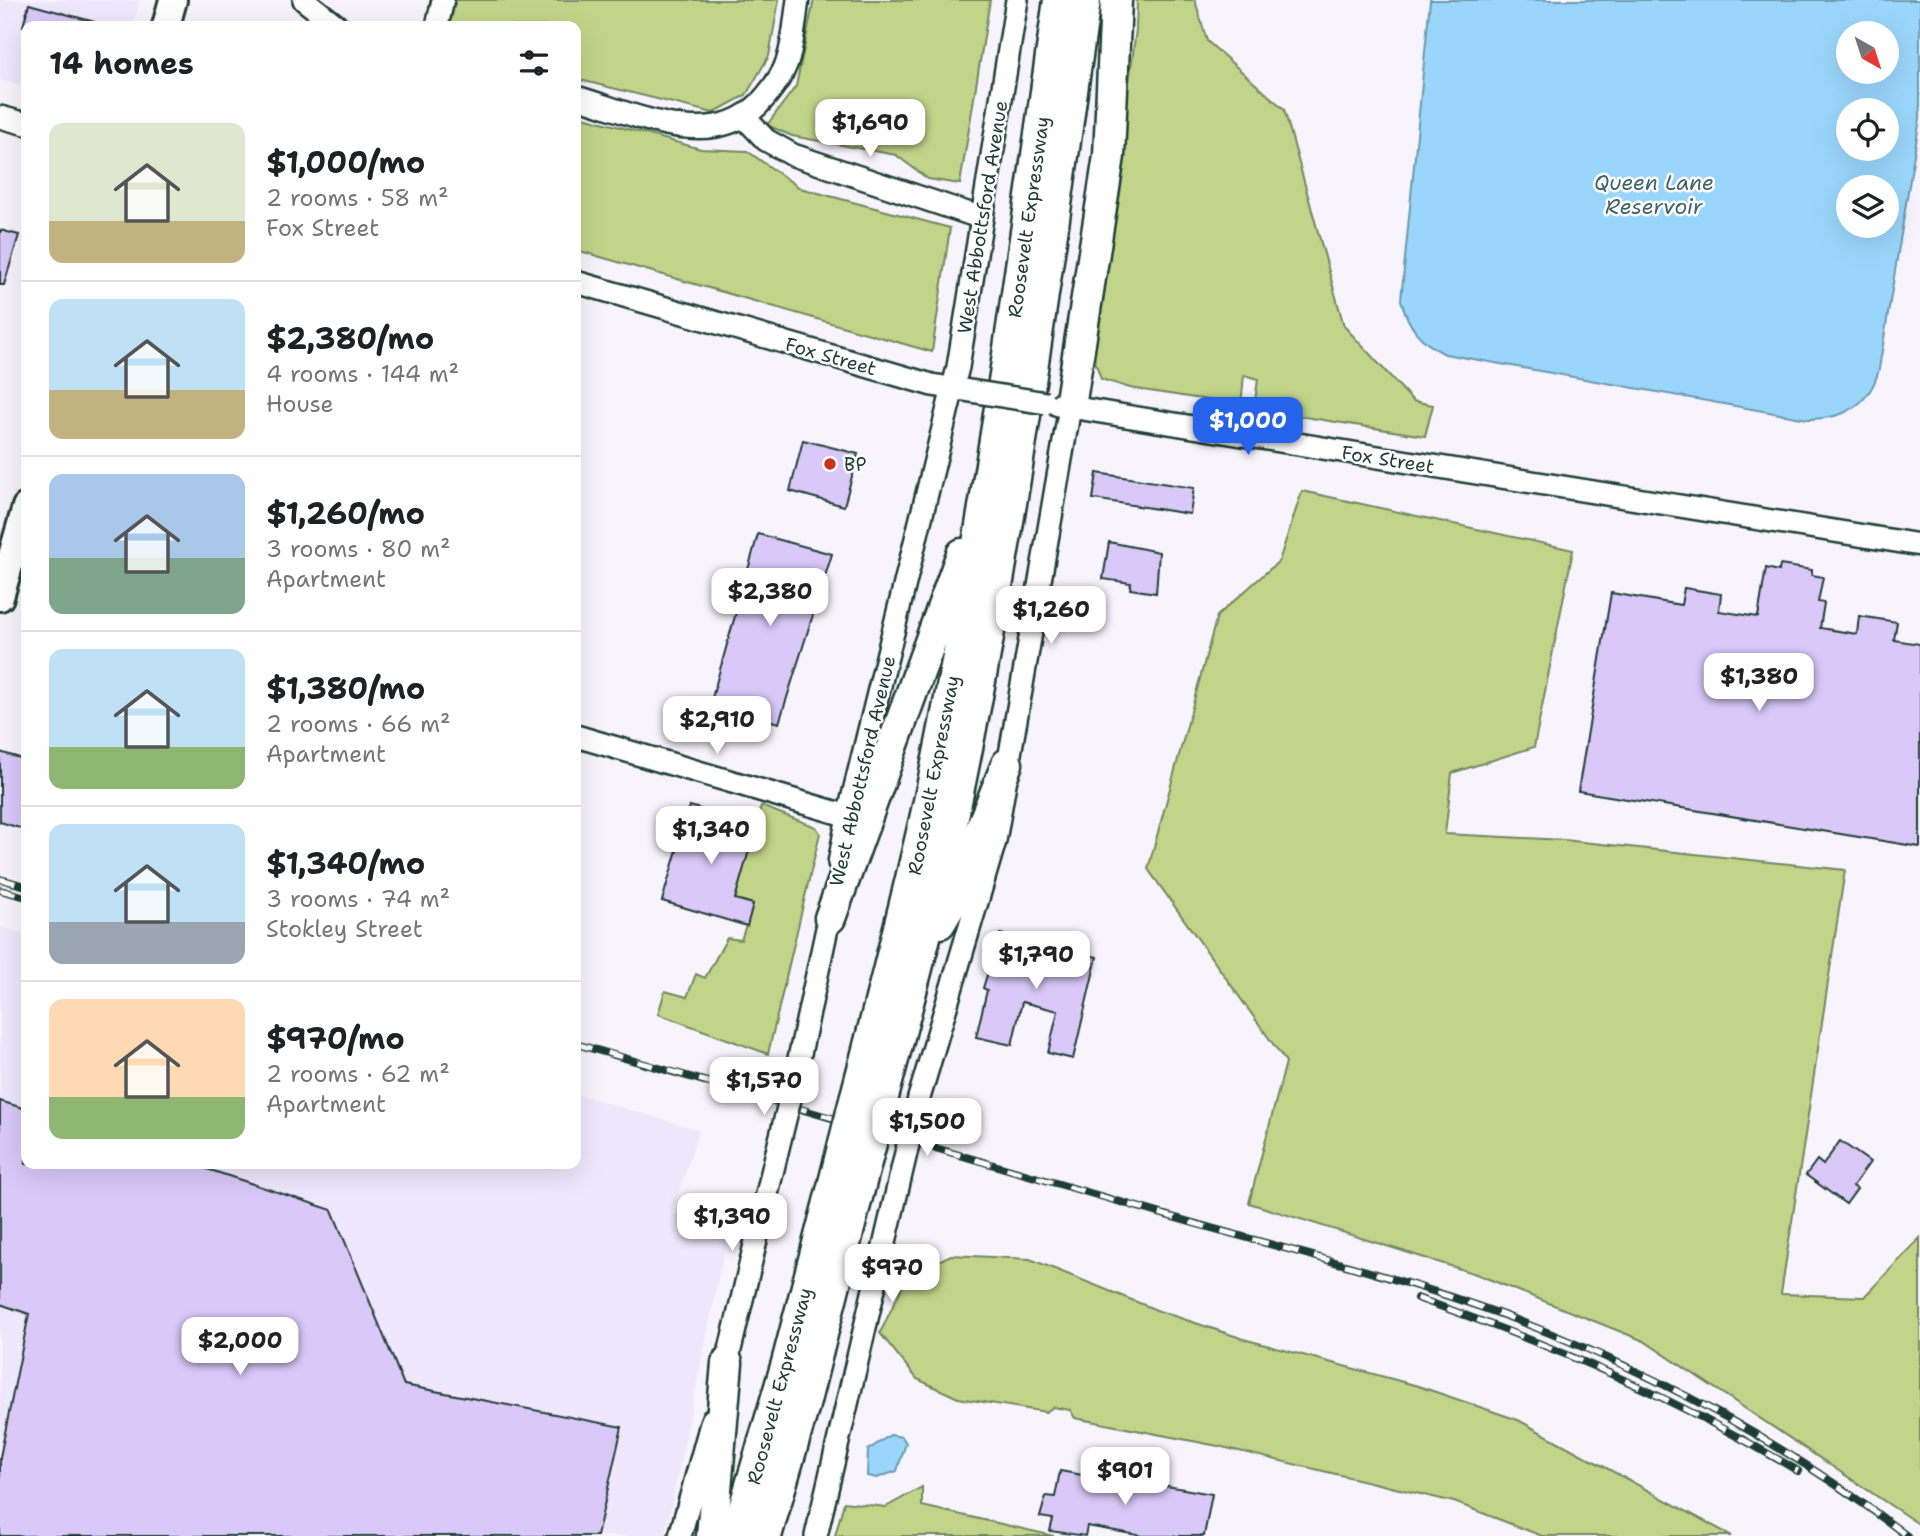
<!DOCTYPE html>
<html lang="en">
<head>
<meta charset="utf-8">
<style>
	body { margin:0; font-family:"Shantell Sans",sans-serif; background:#f2f2f2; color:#202124; height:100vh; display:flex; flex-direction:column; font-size:26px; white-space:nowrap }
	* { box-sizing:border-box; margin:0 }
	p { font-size:23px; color:#757577 }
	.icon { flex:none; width:38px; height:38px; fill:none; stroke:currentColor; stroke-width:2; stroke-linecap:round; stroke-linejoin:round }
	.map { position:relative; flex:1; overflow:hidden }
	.panel { position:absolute; left:21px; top:21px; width:560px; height:1148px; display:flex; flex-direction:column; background:#fff; border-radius:14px; box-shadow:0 7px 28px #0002 }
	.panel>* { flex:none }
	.needle { width:46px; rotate:141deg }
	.fabs { position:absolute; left:1836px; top:21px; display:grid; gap:14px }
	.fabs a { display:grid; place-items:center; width:63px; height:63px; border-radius:50%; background:#fff; box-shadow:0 7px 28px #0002; font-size:35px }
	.price { position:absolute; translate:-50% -60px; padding:0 16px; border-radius:14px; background:#fff; color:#222; font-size:23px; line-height:46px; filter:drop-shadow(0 2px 4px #0008) }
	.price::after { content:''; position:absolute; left:50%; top:42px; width:21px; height:16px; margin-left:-10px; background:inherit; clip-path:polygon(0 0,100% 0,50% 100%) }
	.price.selected { background:#2563eb; color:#fff }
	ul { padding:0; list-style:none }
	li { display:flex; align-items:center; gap:21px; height:175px; padding:0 28px }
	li+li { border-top:2px solid #e0e0e0 }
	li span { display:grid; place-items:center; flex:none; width:196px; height:140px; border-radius:14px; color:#555 }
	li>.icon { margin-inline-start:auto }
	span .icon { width:84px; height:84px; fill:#fffc; stroke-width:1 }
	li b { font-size:30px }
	h2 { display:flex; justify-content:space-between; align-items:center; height:84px; padding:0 28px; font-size:30px }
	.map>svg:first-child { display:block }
	.built { fill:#efe7fc }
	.green { fill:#c2d489; stroke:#70885e; stroke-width:2 }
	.water { fill:#9ad6fb; stroke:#6999ab; stroke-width:2; fill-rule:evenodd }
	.building { fill:#dac8f9; stroke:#1f3d34; stroke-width:2 }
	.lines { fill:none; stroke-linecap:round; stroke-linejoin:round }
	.minor-casing { stroke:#1f3d34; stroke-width:26 }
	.major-casing { stroke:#1f3d34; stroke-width:32 }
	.highway-casing { stroke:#1f3d34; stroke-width:35 }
	.minor { stroke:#fff; stroke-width:21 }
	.major { stroke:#fff; stroke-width:26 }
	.highway { stroke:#fff; stroke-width:30 }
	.rail-casing { stroke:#1f3d34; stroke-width:8 }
	.rail { stroke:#fff; stroke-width:5; stroke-dasharray:16; stroke-linecap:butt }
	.minor-bridge-casing { stroke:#1f3d34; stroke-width:26; stroke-linecap:butt }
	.highway-bridge-casing { stroke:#1f3d34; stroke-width:35; stroke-linecap:butt }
	.minor-bridge { stroke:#fff; stroke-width:21 }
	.highway-bridge { stroke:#fff; stroke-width:30 }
	.poi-dot { fill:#c8321e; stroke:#fff; stroke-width:2.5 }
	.labels { text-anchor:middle; stroke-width:5; stroke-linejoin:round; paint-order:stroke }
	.street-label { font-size:19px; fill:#1f3d34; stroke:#fff }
	.poi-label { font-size:19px; fill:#1f3d34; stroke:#fff; text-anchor:start }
	.water-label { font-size:21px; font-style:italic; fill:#3e6366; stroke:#fff }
</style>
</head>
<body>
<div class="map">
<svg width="1920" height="1536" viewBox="0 0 1920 1536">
	<rect width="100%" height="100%" fill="#f8f4fe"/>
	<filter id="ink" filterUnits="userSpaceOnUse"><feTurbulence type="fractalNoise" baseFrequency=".0143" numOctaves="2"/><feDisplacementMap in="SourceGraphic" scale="14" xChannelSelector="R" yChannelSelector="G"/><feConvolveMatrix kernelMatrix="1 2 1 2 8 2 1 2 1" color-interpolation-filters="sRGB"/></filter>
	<g filter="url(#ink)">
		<!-- built -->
		<g class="built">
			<path d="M0,0h140l-7,26h-107v61l-26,-7z"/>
			<path d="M0,927l26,7v230h550v-70l123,36 -27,83 57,15 -64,308h-665z"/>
		</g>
		<!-- green -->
		<g class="green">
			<path d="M454,0h325l-10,56 -23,39 -33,18 -137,-34v-53h-127z"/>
			<path d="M814,0h176l-30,184 -32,-5 -32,-24 -104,-19 -25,-11 29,-39z"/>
			<path d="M1137,0h58l12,41 77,68 60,217 69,75 20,4 -8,31 -171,-27 4,-30 -14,-4 -3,30 -111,-17 -29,-9 -8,-24 43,-325z"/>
			<path d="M576,115l125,34 46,2 53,37 150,40 -18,124 -356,-102z"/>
			<path d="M1302,491l271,59 -39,197 -82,26 -7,61 119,6 281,30 -64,424 83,3 56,-59v287l-276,-184 -168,-67 -227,-71 37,-141 -138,-193 69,-253 62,-55z"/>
			<path d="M761,806l55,21 4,6 -52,221 -110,-40 7,-23 22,6 9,-23 9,4 22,-40 14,2 12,-36 -18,-5z"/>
			<path d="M951,1255l79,4 129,52 88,29 171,46 100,34 214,116h-190l-88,-34 -236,-56 -143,-28 -5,-8 -17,-3 -7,5 -88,-14 -41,-19 -37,-46 27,-57z"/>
			<path d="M922,1487v19l132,30h-219l9,-34 42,5z"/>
		</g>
		<!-- water -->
		<g class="water">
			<path d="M1430,0h490v118l-41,251c-9,36 -36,51 -72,50l-362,-65c-25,-12 -37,-27 -44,-54zM1848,33h38v39h-38zM1848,110h38v39h-38zM1848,187h38v39h-38z"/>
			<path d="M890,1435l12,2 4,6 -9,28 -20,7 -10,-2 1,-26z"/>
		</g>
		<!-- building -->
		<g class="building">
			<path d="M29,4l66,18v4h-72z"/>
			<path d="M0,230l19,5 -15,50h-4z"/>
			<path d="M803,440l55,14 -14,52 -54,-15z"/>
			<path d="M1097,473l97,15 -4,26 -97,-15z"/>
			<path d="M758,534l74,20 -53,169 -69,-18z"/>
			<path d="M1109,542l50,10 -3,41 -26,-4 1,-6 -28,-4z"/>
			<path d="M1780,565l32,5v5l11,2 -5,25 6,1 -4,25 37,6 2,-18 38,6 -3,18 26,4v203l-342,-56 33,-198 70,12 3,-17 37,6 -2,17 39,6 8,-49 13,3z"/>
			<path d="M0,752l26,8v70l-26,-8z"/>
			<path d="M690,806l66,20 -21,73 18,5 -6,22 -85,-25z"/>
			<path d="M1000,934l97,23 -24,102 -25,-6 10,-42 -36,-9 -10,43 -36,-8 11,-47 -4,-2z"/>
			<path d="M0,1101l26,8v55h166l140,46 72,175 218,42 -25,109h-597v-79l29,-143 -29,-10z"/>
			<path d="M1840,1141l30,21 -17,24 4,3 -11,15 -40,-29 11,-15 6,5z"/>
			<path d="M1060,1471l56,10v-4l96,17 -8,42h-61l-56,-10 -2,10 -35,-5 3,-12 -13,-2 6,-21 9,1z"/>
		</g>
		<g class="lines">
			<defs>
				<g id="minor">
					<path d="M304,0l33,26"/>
					<path d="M437,26l6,-26"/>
					<path d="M576,97c57,16 134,56 183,7 12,-13 24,-28 29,-45 6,-19 7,-40 10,-59"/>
					<path d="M0,117l26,7"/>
					<path d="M745,118l21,22 27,15 189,63"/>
					<path d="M576,282l356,103 32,5"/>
					<path d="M1058,405l862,140"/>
					<path d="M576,736l272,80"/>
					<path d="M839,863l9,-47 110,-449 59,-367"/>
					<path d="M792,1091l40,-186"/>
					<path d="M919,1098l76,-257 75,-434"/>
					<path d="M724,1375l53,-223"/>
					<path d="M680,1536l32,-116"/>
					<path d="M816,1536l77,-328"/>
				</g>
				<g id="major">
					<path d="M166,26l7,-26"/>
					<path d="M0,597l26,-90"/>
				</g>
				<g id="highway">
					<path d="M1070,407l39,-251 7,-156"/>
					<path d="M830,918l132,-364"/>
					<path d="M940,923l10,-17 57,-142"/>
					<path d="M856,1096c26,-100 52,-199 74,-299 56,-263 91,-531 129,-797"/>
					<path d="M883,1097c26,-99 54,-199 74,-300 55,-263 90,-531 128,-797"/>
					<path d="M712,1536l15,-173"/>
					<path d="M736,1536l51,-173 47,-180"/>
					<path d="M766,1536l38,-131 54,-212"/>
				</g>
			</defs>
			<!-- minor casing -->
			<use href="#minor" class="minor-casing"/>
			<!-- major casing -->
			<use href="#major" class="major-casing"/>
			<!-- highway casing -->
			<use href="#highway" class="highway-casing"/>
			<!-- minor -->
			<use href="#minor" class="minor"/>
			<!-- major -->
			<use href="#major" class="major"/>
			<!-- highway -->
			<use href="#highway" class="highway"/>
			<defs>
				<g id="rail">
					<path d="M0,879l26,7"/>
					<path d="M0,890l26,7"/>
					<path d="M576,1044c193,55 386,112 579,168 116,34 237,62 351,104 143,54 279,126 401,220"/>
					<path d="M1417,1298c138,48 255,98 381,173"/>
				</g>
			</defs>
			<!-- rail casing -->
			<use href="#rail" class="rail-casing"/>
			<!-- rail -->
			<use href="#rail" class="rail"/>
			<defs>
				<g id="minor-bridge">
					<path d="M964,390l82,13"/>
					<path d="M777,1152l15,-61"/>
					<path d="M893,1208l26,-110"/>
				</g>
				<g id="highway-bridge">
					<path d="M834,1183l22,-87"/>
					<path d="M858,1193l25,-96"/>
				</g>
			</defs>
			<!-- minor-bridge casing -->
			<use href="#minor-bridge" class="minor-bridge-casing"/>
			<!-- highway-bridge casing -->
			<use href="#highway-bridge" class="highway-bridge-casing"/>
			<!-- minor-bridge -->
			<use href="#minor-bridge" class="minor-bridge"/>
			<!-- highway-bridge -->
			<use href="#highway-bridge" class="highway-bridge"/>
		</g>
	</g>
	<!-- markers -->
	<circle class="poi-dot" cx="830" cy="464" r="7"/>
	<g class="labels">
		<!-- street labels -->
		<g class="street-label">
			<text transform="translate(982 217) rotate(-81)" y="7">West Abbottsford Avenue</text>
			<text transform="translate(1028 217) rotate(-82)" y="7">Roosevelt Expressway</text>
			<text transform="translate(831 356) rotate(16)" y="7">Fox Street</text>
			<text transform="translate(1388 459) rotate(9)" y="7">Fox Street</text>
			<text transform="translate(862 771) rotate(-77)" y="7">West Abbottsford Avenue</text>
			<text transform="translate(933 775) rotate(-79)" y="7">Roosevelt Expressway</text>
			<text transform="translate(779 1386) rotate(-75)" y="7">Roosevelt Expressway</text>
		</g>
		<!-- poi labels -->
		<g class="poi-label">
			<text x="844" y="471">BP</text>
		</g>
		<!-- water labels -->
		<g class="water-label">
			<text x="1654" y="190">Queen Lane<tspan x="1654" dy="24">Reservoir</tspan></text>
		</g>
	</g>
</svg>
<div class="fabs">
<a><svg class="needle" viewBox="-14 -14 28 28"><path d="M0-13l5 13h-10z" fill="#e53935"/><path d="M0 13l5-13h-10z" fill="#757577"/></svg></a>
<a><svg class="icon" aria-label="locate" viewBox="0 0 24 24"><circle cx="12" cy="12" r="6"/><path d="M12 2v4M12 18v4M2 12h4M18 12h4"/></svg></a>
<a><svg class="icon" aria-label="layers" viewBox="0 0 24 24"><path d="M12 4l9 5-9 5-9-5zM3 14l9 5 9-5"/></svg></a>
</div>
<b class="price" style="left:870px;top:159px">$1,690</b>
<b class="price selected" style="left:1248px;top:457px">$1,000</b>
<b class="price" style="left:770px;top:628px">$2,380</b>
<b class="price" style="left:1051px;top:646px">$1,260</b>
<b class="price" style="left:1759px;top:713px">$1,380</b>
<b class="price" style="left:717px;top:756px">$2,910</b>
<b class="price" style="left:711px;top:866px">$1,340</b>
<b class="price" style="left:1036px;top:991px">$1,790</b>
<b class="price" style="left:764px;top:1117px">$1,570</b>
<b class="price" style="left:927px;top:1158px">$1,500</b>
<b class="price" style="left:732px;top:1253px">$1,390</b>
<b class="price" style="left:892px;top:1304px">$970</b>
<b class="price" style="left:240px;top:1377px">$2,000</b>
<b class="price" style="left:1125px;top:1507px">$901</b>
<section class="panel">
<h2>14 homes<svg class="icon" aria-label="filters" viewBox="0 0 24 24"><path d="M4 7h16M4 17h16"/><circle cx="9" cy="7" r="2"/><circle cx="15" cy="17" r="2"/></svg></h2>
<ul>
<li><span style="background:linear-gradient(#dfe7d0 70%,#c2b280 0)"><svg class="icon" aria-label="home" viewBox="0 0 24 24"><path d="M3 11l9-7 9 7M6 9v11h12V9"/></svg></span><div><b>$1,000/mo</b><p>2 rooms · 58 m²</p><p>Fox Street</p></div></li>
<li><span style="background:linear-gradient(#bfe0f5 65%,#c2b280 0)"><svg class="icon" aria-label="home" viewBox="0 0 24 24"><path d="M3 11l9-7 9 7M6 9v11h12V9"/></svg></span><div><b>$2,380/mo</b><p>4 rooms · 144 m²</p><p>House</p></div></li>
<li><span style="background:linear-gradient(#a9c7e8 60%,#7fa58c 0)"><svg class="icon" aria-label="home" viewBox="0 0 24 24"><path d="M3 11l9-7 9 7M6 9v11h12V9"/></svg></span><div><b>$1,260/mo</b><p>3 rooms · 80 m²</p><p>Apartment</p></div></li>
<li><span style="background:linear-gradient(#bfe0f5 70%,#8fb573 0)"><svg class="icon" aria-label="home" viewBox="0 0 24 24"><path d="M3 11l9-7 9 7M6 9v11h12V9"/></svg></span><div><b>$1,380/mo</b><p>2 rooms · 66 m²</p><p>Apartment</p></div></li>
<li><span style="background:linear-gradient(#bfe0f5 70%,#9aa5b1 0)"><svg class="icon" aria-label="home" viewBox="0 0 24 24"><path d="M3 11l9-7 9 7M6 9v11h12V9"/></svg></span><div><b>$1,340/mo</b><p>3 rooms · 74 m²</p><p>Stokley Street</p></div></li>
<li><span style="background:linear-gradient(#ffd9b3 70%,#8fb573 0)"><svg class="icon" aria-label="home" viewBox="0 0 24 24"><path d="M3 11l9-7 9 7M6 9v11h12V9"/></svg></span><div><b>$970/mo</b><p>2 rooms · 62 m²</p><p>Apartment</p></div></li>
</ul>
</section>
</div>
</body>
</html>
